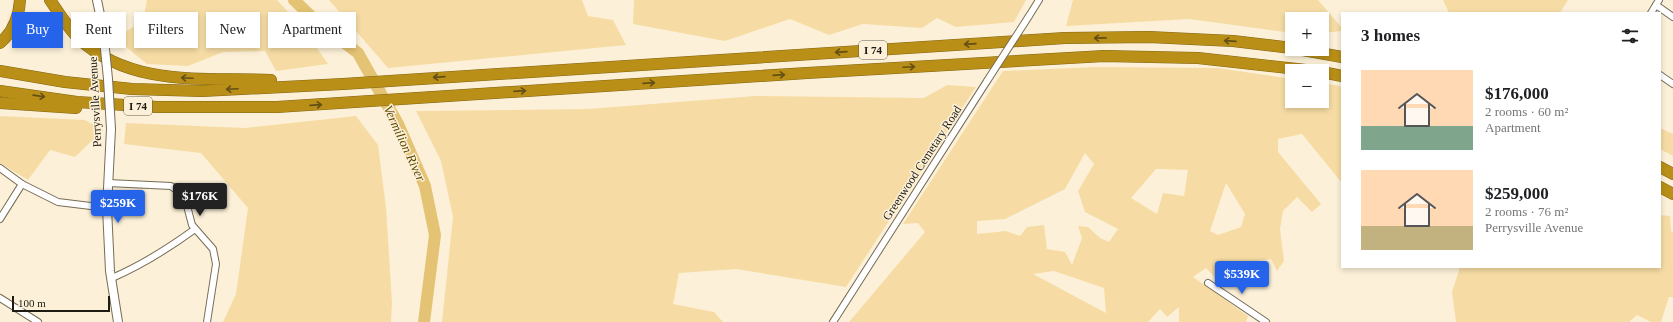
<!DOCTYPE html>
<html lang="en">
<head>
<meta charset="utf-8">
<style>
	body { margin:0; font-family:"Times New Roman",serif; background:#f2f2f2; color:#202124; height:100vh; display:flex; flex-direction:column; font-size:15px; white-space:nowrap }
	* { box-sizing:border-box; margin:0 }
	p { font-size:13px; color:#757577 }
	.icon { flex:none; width:22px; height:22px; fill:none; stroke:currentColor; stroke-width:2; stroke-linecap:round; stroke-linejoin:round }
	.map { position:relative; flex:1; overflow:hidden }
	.drawer { position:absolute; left:1341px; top:12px; width:320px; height:256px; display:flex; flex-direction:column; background:#fff; border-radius:0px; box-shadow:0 2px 6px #0003 }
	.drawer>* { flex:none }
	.top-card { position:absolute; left:12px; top:12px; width:380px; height:36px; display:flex; gap:8px }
	.tools { position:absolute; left:1285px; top:12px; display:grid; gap:8px }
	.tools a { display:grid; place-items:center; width:44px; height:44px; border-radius:0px; background:#fff; box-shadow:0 2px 6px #0003; font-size:20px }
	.scale { position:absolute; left:12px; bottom:10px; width:98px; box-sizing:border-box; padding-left:4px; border:2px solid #1f1b12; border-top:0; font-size:11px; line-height:14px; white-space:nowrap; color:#1f1b12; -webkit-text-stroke:3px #fcf1d8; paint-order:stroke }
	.price { position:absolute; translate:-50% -34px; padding:0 9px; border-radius:4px; background:#2563eb; color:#fff; font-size:13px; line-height:26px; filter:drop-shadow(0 1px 2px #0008) }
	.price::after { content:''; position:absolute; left:50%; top:24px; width:12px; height:9px; margin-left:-6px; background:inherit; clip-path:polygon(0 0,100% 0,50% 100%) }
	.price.active { background:#222; color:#fff }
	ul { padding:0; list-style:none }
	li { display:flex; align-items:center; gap:12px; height:100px; padding:0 20px }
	li span { display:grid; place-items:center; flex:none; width:112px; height:80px; border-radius:0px; color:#555 }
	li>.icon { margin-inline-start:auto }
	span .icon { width:48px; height:48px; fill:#fffc; stroke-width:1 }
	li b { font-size:17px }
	h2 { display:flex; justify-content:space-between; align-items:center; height:48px; padding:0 20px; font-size:17px }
	.chip { padding:0 14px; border-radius:0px; background:#fff; box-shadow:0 2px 6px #0003; font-size:14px; line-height:36px }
	.chip.active { background:#2563eb; color:#fff }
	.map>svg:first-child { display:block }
	.green { fill:#f6dca4; fill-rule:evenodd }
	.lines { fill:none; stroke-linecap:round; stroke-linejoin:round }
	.river { stroke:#e5c374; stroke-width:12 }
	.minor-casing { stroke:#766c56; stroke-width:8 }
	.tertiary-casing { stroke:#766c56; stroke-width:10 }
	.motorway-casing { stroke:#836615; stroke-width:12 }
	.minor { stroke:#fff; stroke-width:6 }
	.tertiary { stroke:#fff; stroke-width:8 }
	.motorway { stroke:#b98f17; stroke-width:11 }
	.minor-bridge-casing { stroke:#766c56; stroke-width:8; stroke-linecap:butt }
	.tertiary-bridge-casing { stroke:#766c56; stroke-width:10; stroke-linecap:butt }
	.minor-bridge { stroke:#fff; stroke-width:6 }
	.tertiary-bridge { stroke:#fff; stroke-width:8 }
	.oneway { stroke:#644f14 }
	.labels { text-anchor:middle; stroke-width:3; stroke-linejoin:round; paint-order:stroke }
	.shield { fill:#fcf1d8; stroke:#615b4d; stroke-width:1 }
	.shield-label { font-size:11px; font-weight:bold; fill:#1f1b12 }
	.street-label { font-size:12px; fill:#1f1b12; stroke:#fcf1d8 }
	.water-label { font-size:13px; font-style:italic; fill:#5b4501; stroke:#fcf1d8 }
</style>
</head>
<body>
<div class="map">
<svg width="1673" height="322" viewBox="0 0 1673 322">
	<rect width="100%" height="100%" fill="#fcf1d8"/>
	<!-- green -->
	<g class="green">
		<path d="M147,0h130l25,27 26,37 -52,7 -11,-20 -42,1 -35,14 -41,-2 -32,-26 28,-17z"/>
		<path d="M329,0h253l6,16 25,4 13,25 -238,23z"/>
		<path d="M634,0h392l-12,22 -58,5 -19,-9 -15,10 -59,-4 -34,11 -39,-16 -65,22 -92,-17z"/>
		<path d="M1073,0h245l24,28v3l-20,2v-14h-30v14l-103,-14 -123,7z"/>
		<path d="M1443,0h125l-8,13h-111z"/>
		<path d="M1096,67l122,1 74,11v22h30v-18l18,3 2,4v93l-40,-49 -24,5v13l43,52 -9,8 -15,-15 -14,14 -3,18 4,32 -7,10 -6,-12 -44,6 4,15 -7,7 -18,-19 -13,9 55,39 -2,6h-67v-15l-12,10 -7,-8 -12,13h-299l76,-90 -7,-9 -15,1 100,-153zM1085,153l9,11 -16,27 7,21 33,17 -9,13 -9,-4 -12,-11 -10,-1 4,12 -10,27 -7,-13 -18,-3 -3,-24 -17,2 -7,9 -14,-5 -29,3v-13l28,-2 60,-30zM1156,169l32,1 -4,26 -21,-3 -6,21 -26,-16zM1226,183l19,31 -4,13 -23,8 -8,-4zM1054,271l50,17 2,25 -73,-39z"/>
		<path d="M947,85l29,2 -130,200 -110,-18 -57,4 -6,31 41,8 9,10h-281l11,-105 -12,-56 -25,-50 172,-2 167,-13 169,2z"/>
		<path d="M0,116l85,4 18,10 -28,27 -25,-7 -22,30 -28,-17z"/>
		<path d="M356,116l22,29 8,62 6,96 -1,19h-168l13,-28 12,-86 -47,-55 -77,-9 2,-21 119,5z"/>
		<path d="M1660,128l13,6v22l-13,-7z"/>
		<path d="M1660,215l10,1 1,15 2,1v65h-4l-8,25h-10l-14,-7 -8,7h-173l-4,-30 8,-25h200z"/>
	</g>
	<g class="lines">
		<!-- river -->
		<path class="river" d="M294,0l24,23 40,30 40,71 27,62 10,49 -11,87"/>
		<defs>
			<g id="minor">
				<path d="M1656,5l17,12"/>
				<path d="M1651,13l8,-13"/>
				<path d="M1029,16l10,-16"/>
				<path d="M1660,75l13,9"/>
				<path d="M0,168l22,16 36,18 49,6"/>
				<path d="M108,183l63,3 11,8 4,8 6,23 21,24 3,15 -9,58"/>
				<path d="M0,219l22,-35"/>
				<path d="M112,278c30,-13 57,-30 83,-49"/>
				<path d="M1208,283l58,39"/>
				<path d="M0,298l38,24"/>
				<path d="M833,322l154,-241"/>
			</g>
			<g id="tertiary">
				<path d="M97,0l6,29"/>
				<path d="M111,129l-4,79 3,63 8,51"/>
			</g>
			<g id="motorway">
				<path d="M50,0c9,13 18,28 29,39 54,49 125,38 192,41"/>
				<path d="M0,43c13,-11 19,-27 20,-43"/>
				<path d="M1297,49l45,8"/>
				<path d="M0,71l65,11 67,7 70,2 141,-7 722,-46 84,-1 84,4 59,7"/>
				<path d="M1322,72l20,4"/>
				<path d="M0,91l77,11 80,5h120l530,-34 297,-17 94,2 117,13"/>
				<path d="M0,103l76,5"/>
				<path d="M1660,167l13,7"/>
				<path d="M1660,187l13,7"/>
			</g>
		</defs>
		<!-- minor casing -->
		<use href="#minor" class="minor-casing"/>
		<!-- tertiary casing -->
		<use href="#tertiary" class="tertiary-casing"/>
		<!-- motorway casing -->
		<use href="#motorway" class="motorway-casing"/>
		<!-- minor -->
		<use href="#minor" class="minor"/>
		<!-- tertiary -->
		<use href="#tertiary" class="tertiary"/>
		<!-- motorway -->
		<use href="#motorway" class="motorway"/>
		<defs>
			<path id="minor-bridge" d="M987,81l42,-65"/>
			<path id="tertiary-bridge" d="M103,29l5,50 3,50"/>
		</defs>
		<!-- minor-bridge casing -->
		<use href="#minor-bridge" class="minor-bridge-casing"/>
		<!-- tertiary-bridge casing -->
		<use href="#tertiary-bridge" class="tertiary-bridge-casing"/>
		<!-- minor-bridge -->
		<use href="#minor-bridge" class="minor-bridge"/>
		<!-- tertiary-bridge -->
		<use href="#tertiary-bridge" class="tertiary-bridge"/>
	</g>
	<!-- one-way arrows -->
	<defs><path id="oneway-shaft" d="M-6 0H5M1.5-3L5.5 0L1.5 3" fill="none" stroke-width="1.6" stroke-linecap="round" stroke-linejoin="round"/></defs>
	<g class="oneway">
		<use href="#oneway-shaft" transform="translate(1100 38) rotate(179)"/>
		<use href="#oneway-shaft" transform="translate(1230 41) rotate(-176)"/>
		<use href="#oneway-shaft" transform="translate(970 44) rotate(176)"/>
		<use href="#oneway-shaft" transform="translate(841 52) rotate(176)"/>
		<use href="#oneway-shaft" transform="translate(909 67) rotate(-3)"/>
		<use href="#oneway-shaft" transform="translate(779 75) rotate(-4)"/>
		<use href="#oneway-shaft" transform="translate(439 77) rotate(176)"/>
		<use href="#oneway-shaft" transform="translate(187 78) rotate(-177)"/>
		<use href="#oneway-shaft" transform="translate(649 83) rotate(-4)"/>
		<use href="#oneway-shaft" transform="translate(232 89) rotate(177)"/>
		<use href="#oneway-shaft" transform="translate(520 91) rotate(-4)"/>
		<use href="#oneway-shaft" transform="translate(39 96) rotate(8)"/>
		<use href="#oneway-shaft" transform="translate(316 105) rotate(-4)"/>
	</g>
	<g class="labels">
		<!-- shield labels -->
		<g class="shield">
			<rect x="859" y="41" width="28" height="18" rx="3"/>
			<rect x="124" y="97" width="28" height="18" rx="3"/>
		</g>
		<g class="shield-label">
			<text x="873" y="54">I 74</text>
			<text x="138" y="110">I 74</text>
		</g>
		<!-- street labels -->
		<g class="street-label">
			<text transform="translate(95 102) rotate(-93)" y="4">Perrysville Avenue</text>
			<text transform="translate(922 163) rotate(-57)" y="4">Greenwood Cemetary Road</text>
		</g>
		<!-- water labels -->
		<g class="water-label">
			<text transform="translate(405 143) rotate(65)" y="5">Vermilion River</text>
		</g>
	</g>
</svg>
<div class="tools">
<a>+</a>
<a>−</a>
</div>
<div class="scale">100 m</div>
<b class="price active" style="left:200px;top:217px">$176K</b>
<b class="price" style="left:118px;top:224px">$259K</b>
<b class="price" style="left:1242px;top:295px">$539K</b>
<div class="top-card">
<a class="chip active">Buy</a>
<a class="chip">Rent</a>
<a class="chip">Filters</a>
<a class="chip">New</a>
<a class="chip">Apartment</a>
</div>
<section class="drawer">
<h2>3 homes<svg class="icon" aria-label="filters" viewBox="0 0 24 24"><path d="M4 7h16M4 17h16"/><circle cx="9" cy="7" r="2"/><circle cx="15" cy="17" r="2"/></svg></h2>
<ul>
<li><span style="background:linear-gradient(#ffd9b3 70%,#7fa58c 0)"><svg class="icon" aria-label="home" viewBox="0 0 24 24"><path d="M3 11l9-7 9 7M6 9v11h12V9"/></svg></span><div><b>$176,000</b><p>2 rooms · 60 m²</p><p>Apartment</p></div></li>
<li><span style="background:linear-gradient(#ffd9b3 70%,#c2b280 0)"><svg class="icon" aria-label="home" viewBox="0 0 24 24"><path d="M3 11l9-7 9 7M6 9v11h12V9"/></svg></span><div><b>$259,000</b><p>2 rooms · 76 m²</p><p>Perrysville Avenue</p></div></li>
</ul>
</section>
</div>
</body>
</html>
